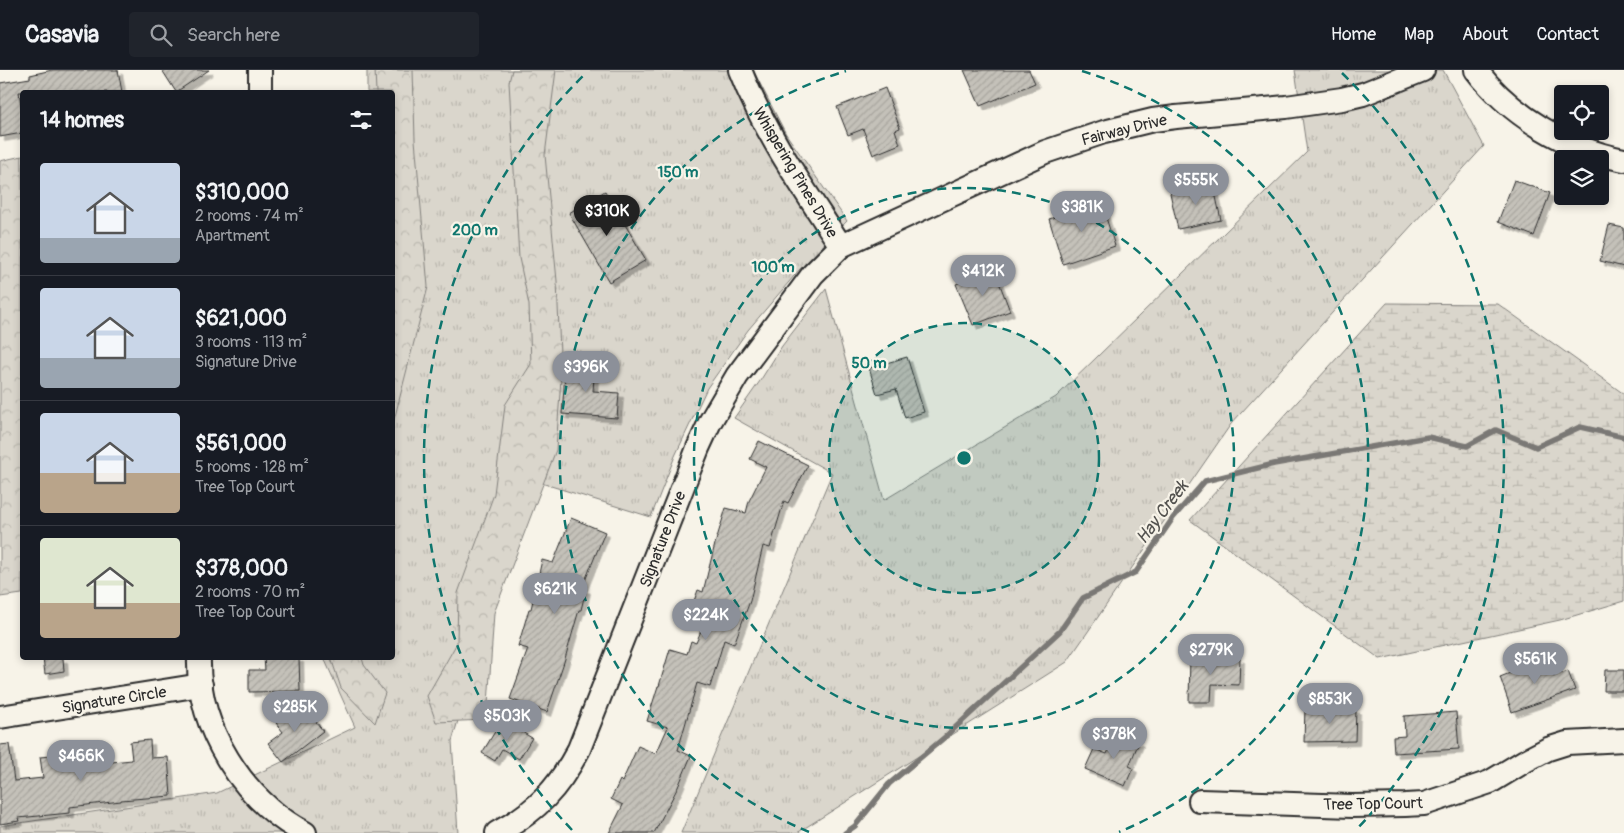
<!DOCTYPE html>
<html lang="en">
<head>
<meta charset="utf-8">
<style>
	body { margin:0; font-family:Pangolin,sans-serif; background:#20242c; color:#f1f3f6; height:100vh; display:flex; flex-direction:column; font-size:19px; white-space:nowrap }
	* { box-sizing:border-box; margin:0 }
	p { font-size:16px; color:#9ea1a6 }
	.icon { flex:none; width:28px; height:28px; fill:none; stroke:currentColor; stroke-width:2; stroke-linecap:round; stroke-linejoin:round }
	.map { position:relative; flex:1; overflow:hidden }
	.sheet { position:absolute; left:20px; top:20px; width:375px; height:570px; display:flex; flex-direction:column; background:#171b24; border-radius:5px; box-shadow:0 2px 8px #0003 }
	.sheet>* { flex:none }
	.controls { position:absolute; left:1554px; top:15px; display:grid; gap:10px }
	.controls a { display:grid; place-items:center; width:55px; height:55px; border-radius:5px; background:#171b24; box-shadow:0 2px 8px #0003; font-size:25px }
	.price { position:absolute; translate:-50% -42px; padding:0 11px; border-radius:18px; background:#8c9099; color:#fff; font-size:16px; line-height:32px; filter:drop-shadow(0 1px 2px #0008) }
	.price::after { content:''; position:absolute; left:50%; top:30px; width:15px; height:11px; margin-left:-8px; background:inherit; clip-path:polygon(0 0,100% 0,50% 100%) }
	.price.selected { background:#222; color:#fff }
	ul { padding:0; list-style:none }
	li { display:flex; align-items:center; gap:15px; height:125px; padding:0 20px }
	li+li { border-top:1px solid #363941 }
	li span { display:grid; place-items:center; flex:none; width:140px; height:100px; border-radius:5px; color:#555 }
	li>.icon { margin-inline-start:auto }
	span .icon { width:60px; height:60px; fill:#fffc; stroke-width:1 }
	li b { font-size:21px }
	h2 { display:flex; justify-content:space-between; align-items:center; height:60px; padding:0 20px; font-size:21px }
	header { display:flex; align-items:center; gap:30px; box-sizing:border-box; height:70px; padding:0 25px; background:#171b24; border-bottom:1px solid #363941 }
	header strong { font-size:24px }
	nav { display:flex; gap:28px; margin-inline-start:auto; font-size:18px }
	.search { width:350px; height:45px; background:#20242c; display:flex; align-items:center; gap:12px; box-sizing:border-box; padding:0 18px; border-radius:5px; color:#9ea1a6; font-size:19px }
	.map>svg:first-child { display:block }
	.grass { fill:url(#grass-tufts); stroke:#82807c }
	.forest { fill:url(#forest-crowns); stroke:#82807c }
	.wetland { fill:url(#wetland-marsh); stroke:#82807c }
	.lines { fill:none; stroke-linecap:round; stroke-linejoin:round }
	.stream { stroke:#7a7874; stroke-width:5.5 }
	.building { fill:url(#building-hatch); stroke:#2b2b2b; filter:url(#shadow) }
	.minor-casing { stroke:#2b2b2b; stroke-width:26 }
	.minor { stroke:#f7f3e8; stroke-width:22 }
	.ring { fill:none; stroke:#0f766e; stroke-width:2.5; stroke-dasharray:9 6 }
	.labels { text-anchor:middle; stroke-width:4.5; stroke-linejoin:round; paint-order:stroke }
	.street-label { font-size:16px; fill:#2b2b2b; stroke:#f7f3e8 }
	.water-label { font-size:18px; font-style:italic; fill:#53524f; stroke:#f7f3e8 }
	.centre { fill:#0f766e; stroke:#f7f3e8; stroke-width:2.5 }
	.ring-label { font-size:15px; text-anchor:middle; font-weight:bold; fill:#0f766e; stroke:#f7f3e8; stroke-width:4.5; stroke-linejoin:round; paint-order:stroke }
</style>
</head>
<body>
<header>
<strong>Casavia</strong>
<div class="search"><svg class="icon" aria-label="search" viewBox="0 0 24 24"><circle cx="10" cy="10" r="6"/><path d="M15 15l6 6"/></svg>Search here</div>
<nav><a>Home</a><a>Map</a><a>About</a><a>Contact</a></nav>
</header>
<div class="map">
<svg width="1624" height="763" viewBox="0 0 1624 763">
	<defs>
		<pattern id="grass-tufts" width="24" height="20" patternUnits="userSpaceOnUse" patternTransform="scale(1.25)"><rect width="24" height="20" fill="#dad6cc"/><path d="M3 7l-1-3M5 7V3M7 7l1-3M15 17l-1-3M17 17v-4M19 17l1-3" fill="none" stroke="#bbb8af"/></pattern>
		<pattern id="forest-crowns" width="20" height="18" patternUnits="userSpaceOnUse" patternTransform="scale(1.25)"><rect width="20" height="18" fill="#dad6cc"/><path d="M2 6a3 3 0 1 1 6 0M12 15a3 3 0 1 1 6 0" fill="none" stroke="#bbb8af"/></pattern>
		<pattern id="wetland-marsh" width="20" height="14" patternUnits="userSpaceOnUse" patternTransform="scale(1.25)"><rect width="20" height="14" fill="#dad6cc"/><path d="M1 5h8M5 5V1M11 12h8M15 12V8" fill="none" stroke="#bbb8af"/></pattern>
		<pattern id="building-hatch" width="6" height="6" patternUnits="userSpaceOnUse" patternTransform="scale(1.25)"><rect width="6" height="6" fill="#c4c1b9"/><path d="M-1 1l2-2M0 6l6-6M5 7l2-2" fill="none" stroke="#a9a69f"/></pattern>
		<filter id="shadow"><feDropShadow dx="4.5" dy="4.5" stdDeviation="0" flood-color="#0004"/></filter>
	</defs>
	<rect width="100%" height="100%" fill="#f7f3e8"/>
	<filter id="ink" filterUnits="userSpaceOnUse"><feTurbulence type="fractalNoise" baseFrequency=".02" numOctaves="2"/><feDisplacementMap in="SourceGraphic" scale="10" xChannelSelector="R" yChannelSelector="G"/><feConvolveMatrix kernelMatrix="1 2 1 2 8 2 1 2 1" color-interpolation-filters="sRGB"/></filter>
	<g filter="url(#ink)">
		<!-- grass -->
		<g class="grass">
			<path d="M367,0h386l33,64 61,87 -47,48 -52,61 -41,58 -32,68 -24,61 -113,-35 -49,133 -37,126 6,92h-458v-7l217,-33 138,-66 -31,-69h68v-566h-25z"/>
			<path d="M1295,0h148l41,76 -253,278 -164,238 -270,171h-116l151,-360 -98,-55 26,-37 22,-35 44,-57 58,211 172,-103 251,-245z"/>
		</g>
		<!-- forest -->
		<g class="forest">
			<path d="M375,0h38l2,70 13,147 -35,137 -1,-332h-16z"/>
			<path d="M512,0h44l-11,85 12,126 4,97 -5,72 -62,163 -7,107 -51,2 -9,-26 30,-53 1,-50 36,-99 11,-89 26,-41 -2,-59 -10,-47 -10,-176z"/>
			<path d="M22,86v438l-22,3v-436z"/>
			<path d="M331,588h31l2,7 21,28 -10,30 -34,-35z"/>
		</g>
		<!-- wetland -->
		<path class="wetland" d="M1387,233l111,1 126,90v207l-64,19 -180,39 -190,-139z"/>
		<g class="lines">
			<!-- stream -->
			<path class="stream" d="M845,763l10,-7 34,-42 56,-47 115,-106 23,-33 53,-26 37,-54 32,-37 69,-17 154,-27 39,9 29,-16 40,17 44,-20 44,10"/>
		</g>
		<!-- building -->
		<g class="building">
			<path d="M52,0h66l4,22h-103l3,22v19l-22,4v-54l30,-5v-3z"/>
			<path d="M162,0h47l-33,22z"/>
			<path d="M964,0h65l6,13 -55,23z"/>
			<path d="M885,18l15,40 -5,2 5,14 -27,11 -10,-26 -15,6 -11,-28z"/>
			<path d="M1514,110l36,13 -16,43 -36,-14z"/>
			<path d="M1213,113l8,37 -43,9 -8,-36z"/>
			<path d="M605,121l41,69 -37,22 -40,-69z"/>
			<path d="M1101,132l14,44 -52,18 -14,-45z"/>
			<path d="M1609,155l15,3v39l-24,-6z"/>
			<path d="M994,199l16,42 -37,14 -17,-41z"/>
			<path d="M907,287l17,55 -19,6 -9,-29 -19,5 -8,-26z"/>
			<path d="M566,290l29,2 -2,29 26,2 -2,25 -55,-4z"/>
			<path d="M759,371l49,24 -20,38 -4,-2 -14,47 -7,-2 -13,55 -16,43 -10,-4 -14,47 -13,-4 -19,67 13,6 -13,31 -24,46h-45l14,-28 -12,-6 9,-19 2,2 16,-36 18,8 12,-27 -21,-6 11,-35h1l11,-37 17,5 4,-13 5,2 11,-27 -16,-7 7,-19 5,2 12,-48 11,-36 20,5 3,-12 17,-34 -16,-8z"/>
			<path d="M571,448l34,14 -23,56 4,1 -5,21h-2l-15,52 -17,50 -37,-13 18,-50 -10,-3 11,-37h2l11,-49 11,3z"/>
			<path d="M1190,586l50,2 -1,27 -27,-1 -1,18h-22z"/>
			<path d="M43,588h20l1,13 -19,3z"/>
			<path d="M264,588h35l1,33 -51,1v-22h16z"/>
			<path d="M1548,588l6,18 14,-5 7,19 -63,22 -12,-35z"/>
			<path d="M1605,600h19v21h-20z"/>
			<path d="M302,633l21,28 -40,31 -15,-19 15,-11 -7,-9z"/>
			<path d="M1305,637l51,2 -1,32 -51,1z"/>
			<path d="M1456,642l3,37 -65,4 -1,-16 12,-1 -1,-20z"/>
			<path d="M502,650l30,18 -13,21 -17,-10 -7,12 -13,-8z"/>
			<path d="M1116,663l23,9 -10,24 4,2 -8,18 -40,-17 9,-20 13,5z"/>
			<path d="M150,670l1,18 17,-1 3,39 -50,4v1l-51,6v6l-52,5 1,3 -19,3v-79l9,-1 5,37 29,-3 -3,-21 39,-4v-3l20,-2 2,15 31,-3 -2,-18z"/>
		</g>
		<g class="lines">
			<defs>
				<g id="minor">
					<path d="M740,0c25,64 64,119 101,176"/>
					<path d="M1476,0c35,46 91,79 148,90"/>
					<path d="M260,22v-22"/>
					<path d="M199,588c-2,70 44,142 106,175"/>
					<path d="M0,647l201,-32"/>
					<path d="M1200,731l152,5 53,-1 19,-1 66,-22 35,-21 23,-12 19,-6 57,-3"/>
					<path d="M497,763c40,-22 61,-44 82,-84l119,-301 12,-26 27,-46 76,-102 28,-28 204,-94 59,-20 49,-12 23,-3 110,-10 56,-8 21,-5 60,-24"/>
				</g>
			</defs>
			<!-- minor casing -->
			<use href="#minor" class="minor-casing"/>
			<!-- minor -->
			<use href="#minor" class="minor"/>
		</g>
	</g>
	<!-- distance rings -->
	<circle cx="964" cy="388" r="135" fill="#0f766e" fill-opacity=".12"/>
	<g class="ring">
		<circle cx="964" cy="388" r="135"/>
		<circle cx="964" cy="388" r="270"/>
		<path d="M809 762A405 405 0 0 1 846 1M1082 1A405 405 0 0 1 1119 762"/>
		<path d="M572 760A540 540 0 0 1 586 3M1342 3A540 540 0 0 1 1356 760"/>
	</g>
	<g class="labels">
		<!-- street labels -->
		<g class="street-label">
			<text transform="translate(1124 59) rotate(-14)" y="6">Fairway Drive</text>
			<text transform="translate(796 102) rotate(59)" y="6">Whispering Pines Drive</text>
			<text transform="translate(662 469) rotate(-69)" y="6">Signature Drive</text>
			<text transform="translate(114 629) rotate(-9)" y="6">Signature Circle</text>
			<text transform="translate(1373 733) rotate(-1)" y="6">Tree Top Court</text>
		</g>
		<!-- water labels -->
		<g class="water-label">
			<text transform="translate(1162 442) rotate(-53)" y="6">Hay Creek</text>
		</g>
	</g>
	<circle cx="964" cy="388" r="8" class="centre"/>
	<g class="ring-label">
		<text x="678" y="107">150 m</text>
		<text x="475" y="165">200 m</text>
		<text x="773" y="202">100 m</text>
		<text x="869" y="298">50 m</text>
	</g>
</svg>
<div class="controls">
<a><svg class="icon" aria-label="locate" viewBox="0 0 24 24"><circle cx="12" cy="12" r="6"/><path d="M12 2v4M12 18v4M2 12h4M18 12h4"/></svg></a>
<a><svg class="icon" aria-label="layers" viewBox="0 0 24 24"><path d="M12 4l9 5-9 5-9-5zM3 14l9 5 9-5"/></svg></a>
</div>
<b class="price" style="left:1196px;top:136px">$555K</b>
<b class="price" style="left:1082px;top:163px">$381K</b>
<b class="price selected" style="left:607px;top:167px">$310K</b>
<b class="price" style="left:983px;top:227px">$412K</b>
<b class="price" style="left:586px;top:323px">$396K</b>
<b class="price" style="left:555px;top:545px">$621K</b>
<b class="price" style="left:706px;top:571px">$224K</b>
<b class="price" style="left:1211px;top:606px">$279K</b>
<b class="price" style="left:1535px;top:615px">$561K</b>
<b class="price" style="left:1330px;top:655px">$853K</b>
<b class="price" style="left:295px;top:663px">$285K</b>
<b class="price" style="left:507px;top:672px">$503K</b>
<b class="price" style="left:1114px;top:690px">$378K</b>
<b class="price" style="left:81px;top:712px">$466K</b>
<section class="sheet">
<h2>14 homes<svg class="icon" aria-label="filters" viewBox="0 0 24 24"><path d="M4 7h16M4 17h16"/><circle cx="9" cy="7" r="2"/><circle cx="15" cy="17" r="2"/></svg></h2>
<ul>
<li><span style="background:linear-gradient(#c9d6e8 75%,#9aa5b1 0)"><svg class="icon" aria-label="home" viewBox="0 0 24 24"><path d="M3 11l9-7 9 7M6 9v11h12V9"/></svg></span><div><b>$310,000</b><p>2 rooms · 74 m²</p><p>Apartment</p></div></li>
<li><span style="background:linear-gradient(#c9d6e8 70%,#9aa5b1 0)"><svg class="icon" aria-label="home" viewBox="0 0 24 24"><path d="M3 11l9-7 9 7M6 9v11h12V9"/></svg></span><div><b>$621,000</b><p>3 rooms · 113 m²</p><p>Signature Drive</p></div></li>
<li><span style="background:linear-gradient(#c9d6e8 60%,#b9a48a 0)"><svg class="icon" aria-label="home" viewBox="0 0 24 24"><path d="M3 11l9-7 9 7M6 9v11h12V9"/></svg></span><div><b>$561,000</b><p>5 rooms · 128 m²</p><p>Tree Top Court</p></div></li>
<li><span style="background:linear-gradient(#dfe7d0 65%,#b9a48a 0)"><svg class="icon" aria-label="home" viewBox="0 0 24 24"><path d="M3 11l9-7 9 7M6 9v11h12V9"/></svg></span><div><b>$378,000</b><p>2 rooms · 70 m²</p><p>Tree Top Court</p></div></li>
</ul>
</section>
</div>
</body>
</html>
